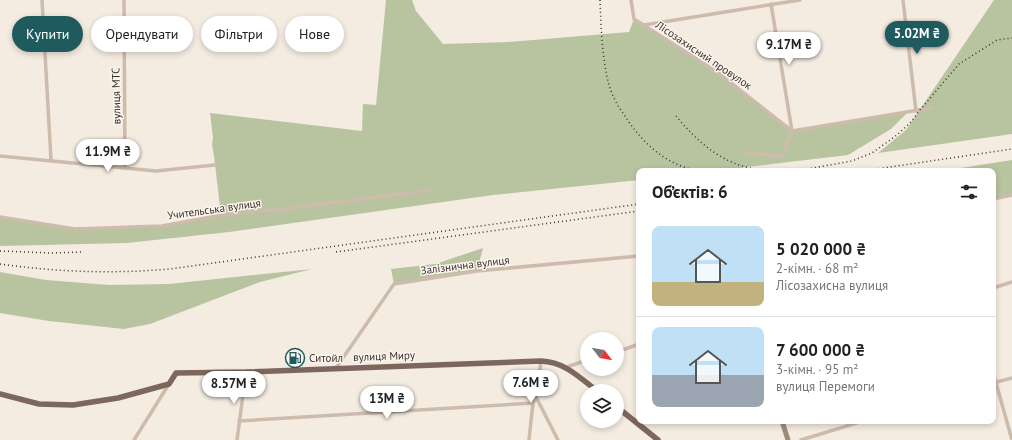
<!DOCTYPE html>
<html lang="uk">
<head>
<meta charset="utf-8">
<style>
	body { margin:0; font-family:"PT Sans",sans-serif; background:#f2f2f2; color:#222; height:100vh; display:flex; flex-direction:column; font-size:15px; white-space:nowrap }
	* { box-sizing:border-box; margin:0 }
	p { font-size:13px; color:#767676 }
	.icon { flex:none; width:22px; height:22px; fill:none; stroke:currentColor; stroke-width:2; stroke-linecap:round; stroke-linejoin:round }
	.map { position:relative; flex:1; overflow:hidden }
	.details { position:absolute; left:636px; top:168px; width:360px; height:256px; display:flex; flex-direction:column; background:#fff; border-radius:8px; box-shadow:0 2px 6px #0003 }
	.details>* { flex:none }
	.top-card { position:absolute; left:12px; top:16px; width:380px; height:36px; display:flex; gap:8px }
	.needle { width:26px; rotate:121deg }
	.tools { position:absolute; left:580px; top:332px; display:grid; gap:8px }
	.tools a { display:grid; place-items:center; width:44px; height:44px; border-radius:50%; background:#fff; box-shadow:0 2px 6px #0003; font-size:20px }
	.price { position:absolute; translate:-50% -34px; padding:0 9px; border-radius:14px; background:#fff; color:#222; font-size:13px; line-height:26px; filter:drop-shadow(0 1px 2px #0008) }
	.price::after { content:''; position:absolute; left:50%; top:24px; width:12px; height:9px; margin-left:-6px; background:inherit; clip-path:polygon(0 0,100% 0,50% 100%) }
	.price.active { background:#1f5a5e; color:#fff }
	ul { padding:0; list-style:none }
	li { display:flex; align-items:center; gap:12px; height:100px; padding:0 16px }
	li+li { border-top:1px solid #e0e0e0 }
	li span { display:grid; place-items:center; flex:none; width:112px; height:80px; border-radius:8px; color:#555 }
	li>.icon { margin-inline-start:auto }
	span .icon { width:48px; height:48px; fill:#fffc; stroke-width:1 }
	li b { font-size:17px }
	h2 { display:flex; justify-content:space-between; align-items:center; height:48px; padding:0 16px; font-size:17px }
	.chip { padding:0 14px; border-radius:18px; background:#fff; box-shadow:0 2px 6px #0003; font-size:14px; line-height:36px }
	.chip.active { background:#1f5a5e; color:#fff }
	.map>svg:first-child { display:block }
	.green { fill:#b8c4a0 }
	.lines { fill:none; stroke-linecap:round; stroke-linejoin:round }
	.street { stroke:#cdbbac; stroke-width:3.5 }
	.secondary { stroke:#a18a7d; stroke-width:5 }
	.primary { stroke:#7d675c; stroke-width:5.5 }
	.rail { stroke:#3b302b; stroke-width:1.5; stroke-dasharray:1 3; stroke-linecap:butt }
	.labels { text-anchor:middle; stroke-width:3; stroke-linejoin:round; paint-order:stroke }
	.street-label { font-size:11px; fill:#3b302b; stroke:#fbf5ee }
	.poi-label { font-size:11px; fill:#3b302b; stroke:#fbf5ee; text-anchor:start }
</style>
</head>
<body>
<div class="map">
<svg width="1012" height="440" viewBox="0 0 1012 440">
	<rect width="100%" height="100%" fill="#f4ebe1"/>
	<!-- green -->
	<g class="green">
		<path d="M386,0h26l4,11 27,33 66,-2 120,-10 5,-13 83,53 75,59 115,-18 -16,16 -43,26 -135,16h-74v9l-146,15 -264,37 -102,11 -127,3v-29l75,12 87,-3 59,-11 -7,-59 -2,-12 1,-6 -3,-25 152,18 1,-27 13,1z"/>
		<path d="M994,0h18v134l-134,19 28,-23z"/>
		<path d="M1012,160v35l-19,4v-28h-51z"/>
		<path d="M483,248l-6,23 -83,13 -3,-15 44,-5z"/>
		<path d="M312,269l-52,13 -110,42 -26,5 -75,-8 -49,-8v-41l46,8 63,5 60,-1z"/>
	</g>
	<g class="lines">
		<!-- street -->
		<g class="street">
			<path d="M42,0l9,160"/>
			<path d="M124,0l1,167"/>
			<path d="M631,0l3,19 83,53 75,59 139,-23"/>
			<path d="M903,0l13,111"/>
			<path d="M771,4l21,127"/>
			<path d="M644,25l156,-25"/>
			<path d="M746,153l36,3 10,-25"/>
			<path d="M0,156l156,15 59,-6"/>
			<path d="M993,199l19,-4"/>
			<path d="M0,217l75,12 87,-3 60,-11 61,-6 148,-19"/>
			<path d="M993,288l19,-6"/>
			<path d="M617,352l22,-8"/>
			<path d="M541,361l-5,36 22,43"/>
			<path d="M567,367l20,-7"/>
			<path d="M336,368l58,-84 83,-13 162,-15"/>
			<path d="M993,372l19,68"/>
			<path d="M993,383l19,-5"/>
			<path d="M239,421l294,-18"/>
			<path d="M134,440l35,-56"/>
			<path d="M237,440l9,-68"/>
			<path d="M529,440l4,-37 3,-6"/>
			<path d="M801,440l62,-19"/>
		</g>
		<!-- secondary -->
		<path class="secondary" d="M782,421l6,19"/>
		<!-- primary -->
		<g class="primary">
			<path d="M0,394l39,10 34,1 45,-7 51,-14 7,-11 70,-1 295,-11c24,1 38,16 56,30"/>
			<path d="M617,407l41,33"/>
		</g>
		<!-- rail -->
		<g class="rail">
			<path d="M600,0c1,28 2,58 9,85 3,10 8,20 14,28 18,29 41,51 75,58"/>
			<path d="M676,116c23,28 50,51 87,54 13,1 25,0 38,-1"/>
			<path d="M807,169l45,-8 20,-8 25,-18 13,-12 10,-13 39,-46 38,-24 15,-2"/>
			<path d="M863,171l149,-22"/>
			<path d="M0,251l52,2 29,-1"/>
			<path d="M336,252l303,-41"/>
			<path d="M0,264c57,8 112,10 170,5l469,-65"/>
		</g>
	</g>
	<!-- icons -->
	<defs>
		<symbol id="fuel-ring" viewBox="-11 -11 22 22"><circle r="9.5" fill="#fbf5ee" stroke="#1f5a5e" stroke-width="1.5"/><path d="M-5.5-6h7V0h2V4h1.3V-2.5L3-4.5l.8-.8L6-3V5H2.5V1h-1V6h-7ZM-4.2-4.7v3.2H.2V-4.7Z" fill="#1f5a5e"/></symbol>
	</defs>
	<g fill-rule="evenodd">
		<use href="#fuel-ring" x="284" y="347" width="22" height="22"/>
	</g>
	<g class="labels">
		<!-- street labels -->
		<g class="street-label">
			<text transform="translate(704 55) rotate(34)" y="4">Лісозахисний провулок</text>
			<text transform="translate(116 96) rotate(-91)" y="4">вулиця МТС</text>
			<text transform="translate(214 209) rotate(-8)" y="4">Учительська вулиця</text>
			<text transform="translate(465 265) rotate(-7)" y="4">Залізнична вулиця</text>
			<text transform="translate(384 356) rotate(-2)" y="4">вулиця Миру</text>
		</g>
		<!-- poi labels -->
		<g class="poi-label">
			<text x="309" y="362">Ситойл</text>
		</g>
	</g>
</svg>
<div class="tools">
<a><svg class="needle" viewBox="-14 -14 28 28"><path d="M0-13l5 13h-10z" fill="#e53935"/><path d="M0 13l5-13h-10z" fill="#767676"/></svg></a>
<a><svg class="icon" aria-label="layers" viewBox="0 0 24 24"><path d="M12 4l9 5-9 5-9-5zM3 14l9 5 9-5"/></svg></a>
</div>
<b class="price active" style="left:917px;top:55px">5.02M ₴</b>
<b class="price" style="left:789px;top:66px">9.17M ₴</b>
<b class="price" style="left:108px;top:173px">11.9M ₴</b>
<b class="price" style="left:531px;top:404px">7.6M ₴</b>
<b class="price" style="left:234px;top:405px">8.57M ₴</b>
<b class="price" style="left:387px;top:420px">13M ₴</b>
<div class="top-card">
<a class="chip active">Купити</a>
<a class="chip">Орендувати</a>
<a class="chip">Фільтри</a>
<a class="chip">Нове</a>
</div>
<section class="details">
<h2>Об’єктів: 6<svg class="icon" aria-label="filters" viewBox="0 0 24 24"><path d="M4 7h16M4 17h16"/><circle cx="9" cy="7" r="2"/><circle cx="15" cy="17" r="2"/></svg></h2>
<ul>
<li><span style="background:linear-gradient(#bfe0f5 70%,#c2b280 0)"><svg class="icon" aria-label="home" viewBox="0 0 24 24"><path d="M3 11l9-7 9 7M6 9v11h12V9"/></svg></span><div><b>5 020 000 ₴</b><p>2-кімн. · 68 m²</p><p>Лісозахисна вулиця</p></div></li>
<li><span style="background:linear-gradient(#bfe0f5 60%,#9aa5b1 0)"><svg class="icon" aria-label="home" viewBox="0 0 24 24"><path d="M3 11l9-7 9 7M6 9v11h12V9"/></svg></span><div><b>7 600 000 ₴</b><p>3-кімн. · 95 m²</p><p>вулиця Перемоги</p></div></li>
</ul>
</section>
</div>
</body>
</html>
